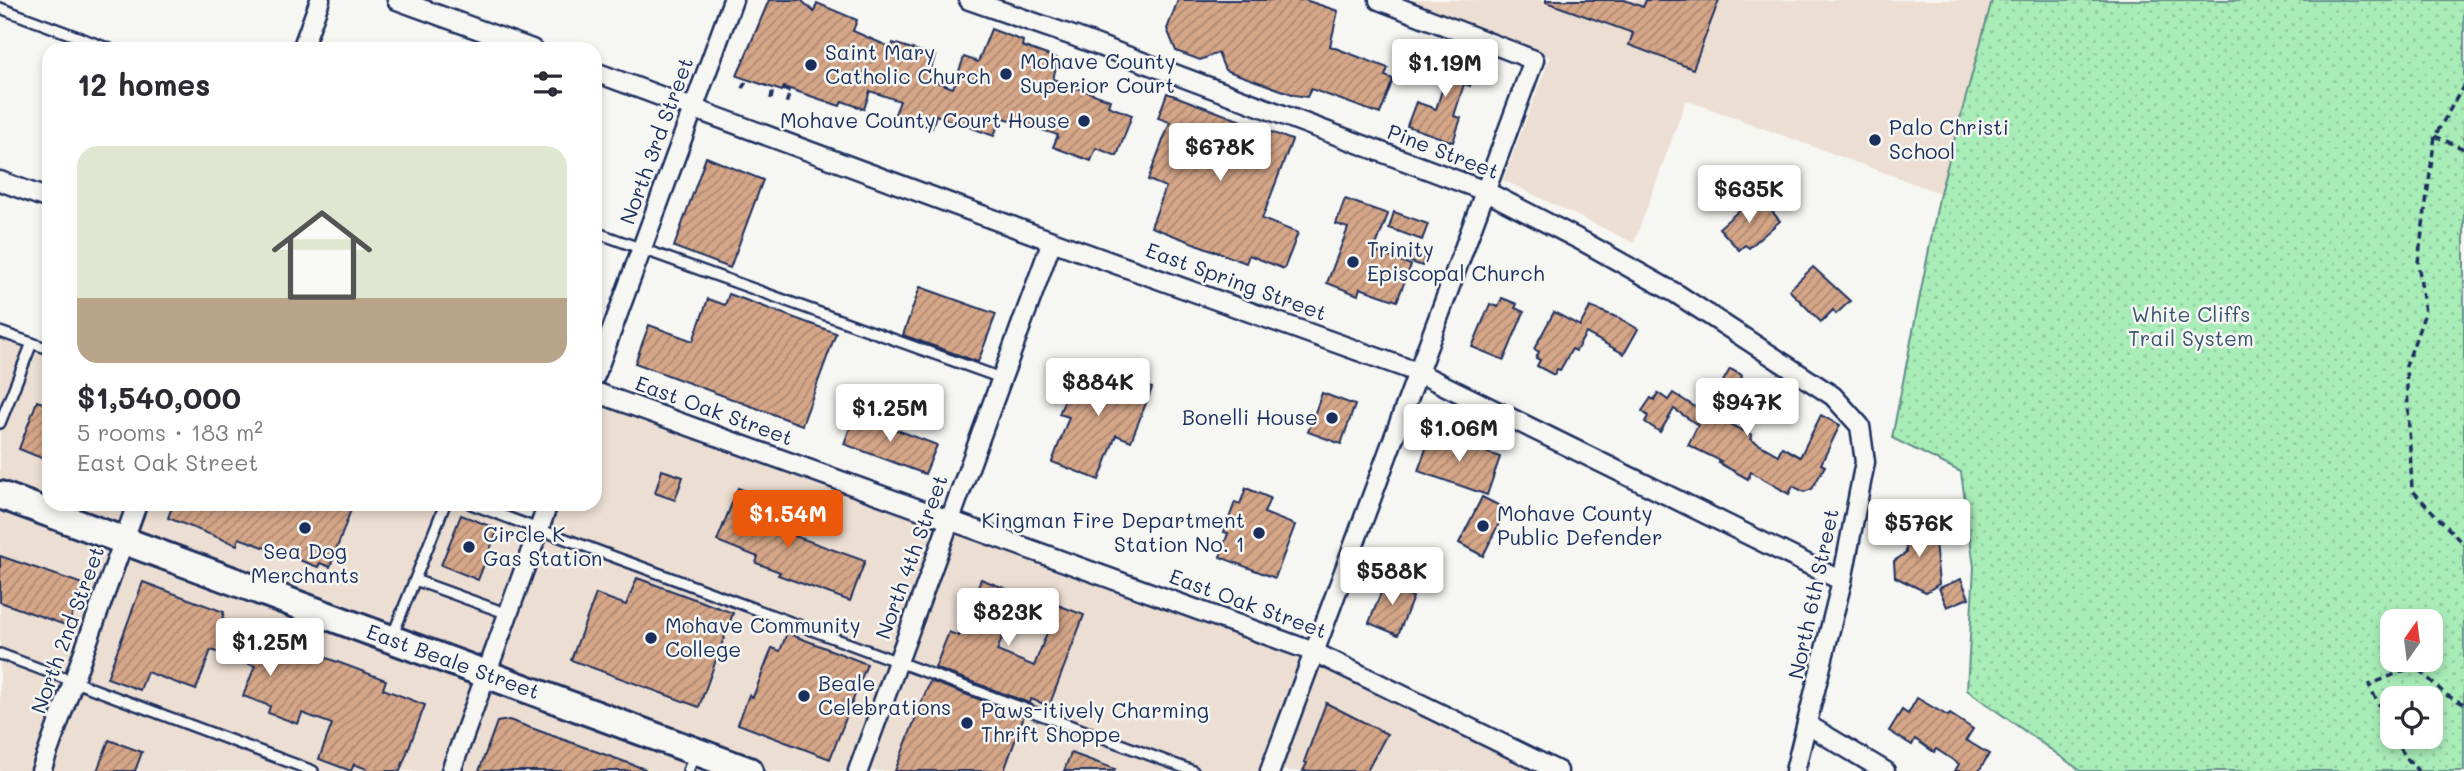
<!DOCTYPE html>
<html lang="en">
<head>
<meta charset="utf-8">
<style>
	body { margin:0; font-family:Mali,sans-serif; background:#f2f2f3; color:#2b2b33; height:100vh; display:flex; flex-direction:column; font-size:26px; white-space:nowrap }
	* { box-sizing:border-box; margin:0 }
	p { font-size:23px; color:#7c7c81 }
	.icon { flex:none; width:38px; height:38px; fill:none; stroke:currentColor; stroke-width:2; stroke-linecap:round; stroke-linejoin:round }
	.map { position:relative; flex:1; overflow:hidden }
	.side { position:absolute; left:42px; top:42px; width:560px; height:469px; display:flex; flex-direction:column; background:#fff; border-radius:21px; box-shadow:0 4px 10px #0003 }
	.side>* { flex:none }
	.needle { width:46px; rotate:14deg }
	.tools { position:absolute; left:2380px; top:609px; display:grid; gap:14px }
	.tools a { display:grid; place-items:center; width:63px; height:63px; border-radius:14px; background:#fff; box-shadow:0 4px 10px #0003; font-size:35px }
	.price { position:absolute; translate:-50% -60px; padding:0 16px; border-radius:7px; background:#fff; color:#222; font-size:23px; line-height:46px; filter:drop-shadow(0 2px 4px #0008) }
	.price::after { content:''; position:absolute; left:50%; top:42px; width:21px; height:16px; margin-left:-10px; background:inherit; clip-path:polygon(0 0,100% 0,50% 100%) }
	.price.selected { background:#ea580c; color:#fff }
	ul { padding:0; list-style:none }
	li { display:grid; align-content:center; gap:14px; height:371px; padding:0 35px }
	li+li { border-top:2px solid #e1e1e2 }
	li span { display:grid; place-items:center; height:217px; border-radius:21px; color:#555 }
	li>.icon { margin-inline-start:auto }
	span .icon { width:126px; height:126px; fill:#fffc; stroke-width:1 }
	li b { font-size:30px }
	h2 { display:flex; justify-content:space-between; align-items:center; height:84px; padding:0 35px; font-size:30px }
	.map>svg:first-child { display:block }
	.built { fill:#ecded2 }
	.park { fill:url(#park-dots); stroke:#628e8a; stroke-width:2; fill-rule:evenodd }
	.building { fill:url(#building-hatch); stroke:#1b2f5e; stroke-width:2 }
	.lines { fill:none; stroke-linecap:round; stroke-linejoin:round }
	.lane-casing { stroke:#1b2f5e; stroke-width:14 }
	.street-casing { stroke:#1b2f5e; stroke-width:23 }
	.secondary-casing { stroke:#1b2f5e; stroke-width:32 }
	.path { stroke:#1b2f5e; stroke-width:3.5; stroke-dasharray:7 5; stroke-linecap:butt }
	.lane { stroke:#f6f6f2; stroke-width:9 }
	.street { stroke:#f6f6f2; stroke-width:18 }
	.secondary { stroke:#f6f6f2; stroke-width:26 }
	.poi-dot { fill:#1b2f5e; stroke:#f6f6f2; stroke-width:2.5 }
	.labels { text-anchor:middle; stroke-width:5; stroke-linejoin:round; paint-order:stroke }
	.poi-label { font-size:21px; fill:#1b2f5e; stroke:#f6f6f2; text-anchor:start }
	.street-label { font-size:21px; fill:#1b2f5e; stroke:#f6f6f2 }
	.park-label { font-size:21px; fill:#375570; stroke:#f6f6f2 }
</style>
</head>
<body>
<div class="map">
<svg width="2464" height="771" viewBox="0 0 2464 771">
	<defs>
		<pattern id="park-dots" width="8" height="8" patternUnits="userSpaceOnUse" patternTransform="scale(1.75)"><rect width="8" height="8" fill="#a8ecb7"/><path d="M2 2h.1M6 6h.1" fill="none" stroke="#90cba0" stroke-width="1.8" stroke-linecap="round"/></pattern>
		<pattern id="building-hatch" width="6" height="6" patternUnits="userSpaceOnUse" patternTransform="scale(1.75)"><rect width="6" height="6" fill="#d6a688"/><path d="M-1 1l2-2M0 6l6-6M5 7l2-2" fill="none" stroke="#ad8872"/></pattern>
	</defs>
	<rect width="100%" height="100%" fill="#f6f6f2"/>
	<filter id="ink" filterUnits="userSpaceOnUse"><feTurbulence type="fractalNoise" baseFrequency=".0143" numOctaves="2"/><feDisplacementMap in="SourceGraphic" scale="14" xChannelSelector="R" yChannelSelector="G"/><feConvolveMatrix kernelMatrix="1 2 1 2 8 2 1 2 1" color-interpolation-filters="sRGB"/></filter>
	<g filter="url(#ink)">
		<!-- built -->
		<g class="built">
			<path d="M1397,0h595l-52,193 -254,-93 -52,143 -131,-63 47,-123z"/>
			<path d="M0,332l49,17v155h422l68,25 9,-25h47v-112l719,260 244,119h-1558z"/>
		</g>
		<!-- park -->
		<path class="park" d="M1992,0h472v771h-383l-114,-81 7,-123 -13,-95 -69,-34 48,-245zM2392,621h39v39h-39zM2392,698h39v39h-39z"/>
		<!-- building -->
		<g class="building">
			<path d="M769,0h32l13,12 3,-9 40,17 -4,11 39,17 1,-5 42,13 -7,23 25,9 11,-31 14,5 13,-33 32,12 -1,5 36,13 -5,20 57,21 -2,6 24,9 -15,41 -21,-8 -5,13 -38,-14 5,-12 -57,-18 -7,19 -58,-21 -4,13 -37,-14 5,-13 -30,-10 -6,18 -22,-8 -2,5 -56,-19 -2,4 -45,-15z"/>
			<path d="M1178,0h127l33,11 -8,35 58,22 -3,8 8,3 -13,35 -69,-25 -4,8 -12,-2 -70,-25 -7,-17 -18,7 -24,-9 -9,-22z"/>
			<path d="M1546,0h79l18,7 3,-7h73l-26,69 -64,-24 4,-12 -87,-31z"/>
			<path d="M1443,51l35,11 -8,24 -6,-2 -10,32 7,2 -8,24 -46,-16 9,-24 20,7 10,-31 -11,-4z"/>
			<path d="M1167,93l125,47 -30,79 36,14 -14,36 -35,-14 -3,8 -95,-36 15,-40 -18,-7 22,-58 -12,-4z"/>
			<path d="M706,157l57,23 -33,88 -56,-21z"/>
			<path d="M1345,199l43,15 -14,37 37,14 -14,36 -37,-13 -2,7 -31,-12 21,-55 -12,-4z"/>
			<path d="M1751,200l6,8 7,-6 16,19 -31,27 -4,-3 -6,5 -20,-22z"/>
			<path d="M1394,212l34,12 -6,16 -33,-12z"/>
			<path d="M1410,245l17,6 -5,15 -17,-6z"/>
			<path d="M1813,267l37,34 -14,13 -3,-4 -12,12 -32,-32z"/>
			<path d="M920,287l76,27 -18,48 -75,-27z"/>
			<path d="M729,294l107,39 -34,92 -167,-62 14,-38 44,16 15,-42 17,6z"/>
			<path d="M1502,298l15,6 -2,4 9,4 -20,48 -32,-13 18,-43 8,3z"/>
			<path d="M1590,307l29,11 19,11 -14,25 -38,-21 -10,18 -4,-2 -12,21 -3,-1 -3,6 -17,-9 3,-6 -4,-2 3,-6 -5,-3 20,-37 26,14z"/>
			<path d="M1080,361l72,27 -21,53 -15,-6 -17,45 -47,-18 17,-45 -10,-3z"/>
			<path d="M1730,369l12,6 -1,3 32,17 -7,12 -32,-17 -15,29 33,16 -2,4 28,16 4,-8 18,10 21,-42 19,10 -19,39 4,2 -13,23 -8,3 -11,-6 -4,8 -38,-22 -3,7 -29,-16 2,-2 -33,-16 10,-20 -24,-16 -14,23 -15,-10 3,-6 -6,-5 9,-13 3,2 4,-7 10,7 5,-7 32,20z"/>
			<path d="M1322,393l33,12 -14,39 -33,-12z"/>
			<path d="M37,401l12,4v56l-30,-12z"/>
			<path d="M855,414l82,31 -12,29 -81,-30z"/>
			<path d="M1432,432l68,25 -13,38 -69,-24z"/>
			<path d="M662,470l21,7 -8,23 -20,-7z"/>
			<path d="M738,488l33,13 -10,23 104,37 -15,40 -72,-26 2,-3 -24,-9 2,-6 -41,-16z"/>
			<path d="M1246,488l24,10 -6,15 31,12 -20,53 -55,-21 8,-24 -4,-1 11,-30 5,2z"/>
			<path d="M1482,497l24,12 -23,47 -24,-13z"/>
			<path d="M173,504h180l-23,63 -10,-4 -2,4 -79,-29 -2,7 -69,-27z"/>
			<path d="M461,515l37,14 -20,51 -37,-15z"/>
			<path d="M1912,521l22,10 5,53 -13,8 -31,-15 -1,-16 12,-8 -1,-27z"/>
			<path d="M0,556l83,28 -15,42 -68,-24z"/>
			<path d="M637,578l96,35 -34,94 -128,-47 25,-66 30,11z"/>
			<path d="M981,579l38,15 -22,57 37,15 24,-61 26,10 -35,91 -18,-7 -2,4 -94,-35 14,-36 10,4z"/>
			<path d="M1961,579l8,19 -22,9 -8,-19z"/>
			<path d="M1389,580l22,8 -3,7 5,2 -15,38 -29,-12 15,-38 3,1z"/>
			<path d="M143,582l81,30 -2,7 164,61 -3,9 42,16 -25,66h-28l-18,-7 -3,7 -32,-12 13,-35 -30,-11 -4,11 -30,-11 2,-7 -27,-10 12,-30 -44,-16 -15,40 -49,-18 -7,18 -33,-12z"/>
			<path d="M787,633l80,31 -37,95 -92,-35 11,-29 4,2 19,-49 8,3z"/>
			<path d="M930,681l94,35 -20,55h-109z"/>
			<path d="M1917,698l31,18 2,-2 23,15 -7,11 23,14 -10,17h-24l4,-7 -23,-15 -2,3 -19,-13 -3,6 -23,-14 13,-21 6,4z"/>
			<path d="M1326,703l61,31 -20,37h-64l4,-8 -3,-1z"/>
			<path d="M509,720l136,49v2h-166l18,-49z"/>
			<path d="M109,740l33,12 -7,19h-38z"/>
			<path d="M1071,753l44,16 -1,2h-50z"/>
		</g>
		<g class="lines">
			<defs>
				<g id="lane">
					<path d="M0,8l110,41"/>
					<path d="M595,232l406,146"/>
					<path d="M0,332l49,17"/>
					<path d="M0,423l32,-80"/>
					<path d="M471,504l722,267"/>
					<path d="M415,580l93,34"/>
					<path d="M392,637l53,-133"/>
					<path d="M0,654l313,117"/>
					<path d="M688,771l7,-18"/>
				</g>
				<g id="street">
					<path d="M397,0l135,49"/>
					<path d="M969,0l107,37 409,154 101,52 91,51 156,102 27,30 5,36 -23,119 -47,190"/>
					<path d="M302,49l18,-49"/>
					<path d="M595,72l457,169 365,131 425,209"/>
					<path d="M0,181l49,18"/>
					<path d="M595,376l138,-376"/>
					<path d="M595,392l719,260 244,119"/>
					<path d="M1808,725l77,46"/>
					<path d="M41,771l96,-267"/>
					<path d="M451,771l97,-267"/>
					<path d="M858,771l194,-530"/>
					<path d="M1270,771l264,-711 -155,-60"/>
				</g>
				<path id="secondary" d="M0,495l749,276"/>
			</defs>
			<!-- lane casing -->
			<use href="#lane" class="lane-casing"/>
			<!-- street casing -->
			<use href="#street" class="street-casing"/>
			<!-- secondary casing -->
			<use href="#secondary" class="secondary-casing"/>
			<!-- path -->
			<g class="path">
				<path d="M2464,85l-29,51 -17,126 7,51 -19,53 6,124 52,55"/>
				<path d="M742,88l6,-9"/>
				<path d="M783,89l7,3 -4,12"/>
				<path d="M771,99l2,-11"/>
				<path d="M2435,136l29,13"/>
				<path d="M2392,731l-23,-46 46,-19 31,29 18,9"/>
				<path d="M2395,737l9,18 14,16"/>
			</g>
			<!-- lane -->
			<use href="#lane" class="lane"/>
			<!-- street -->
			<use href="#street" class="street"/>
			<!-- secondary -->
			<use href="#secondary" class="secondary"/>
		</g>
	</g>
	<!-- markers -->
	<g class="poi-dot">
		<circle cx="811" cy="65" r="7"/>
		<circle cx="1006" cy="74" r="7"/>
		<circle cx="1084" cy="121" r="7"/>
		<circle cx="1875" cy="140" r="7"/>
		<circle cx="1353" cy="262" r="7"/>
		<circle cx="1332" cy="418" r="7"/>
		<circle cx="1483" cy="526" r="7"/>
		<circle cx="305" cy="528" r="7"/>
		<circle cx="1259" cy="533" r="7"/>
		<circle cx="469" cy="547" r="7"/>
		<circle cx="651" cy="638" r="7"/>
		<circle cx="804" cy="696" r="7"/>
		<circle cx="967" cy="723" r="7"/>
	</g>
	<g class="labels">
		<!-- poi labels -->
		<g class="poi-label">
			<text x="825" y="60">Saint Mary<tspan x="825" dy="24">Catholic Church</tspan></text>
			<text x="1020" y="69">Mohave County<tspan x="1020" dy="24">Superior Court</tspan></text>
			<text x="1070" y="128" text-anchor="end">Mohave County Court House</text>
			<text x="1889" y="135">Palo Christi<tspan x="1889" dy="24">School</tspan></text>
			<text x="1367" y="257">Trinity<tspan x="1367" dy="24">Episcopal Church</tspan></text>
			<text x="1318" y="425" text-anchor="end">Bonelli House</text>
			<text x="1497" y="521">Mohave County<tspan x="1497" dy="24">Public Defender</tspan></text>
			<text x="1245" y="528" text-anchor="end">Kingman Fire Department<tspan x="1245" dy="24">Station No. 1</tspan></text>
			<text x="483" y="542">Circle K<tspan x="483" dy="24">Gas Station</tspan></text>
			<text x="305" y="559" text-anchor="middle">Sea Dog<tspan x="305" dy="24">Merchants</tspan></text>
			<text x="665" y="633">Mohave Community<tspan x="665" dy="24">College</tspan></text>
			<text x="818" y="691">Beale<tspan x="818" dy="24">Celebrations</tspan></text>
			<text x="981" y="718">Paws-itively Charming<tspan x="981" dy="24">Thrift Shoppe</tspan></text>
		</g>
		<!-- street labels -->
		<g class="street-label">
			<text transform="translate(657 141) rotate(-70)" y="7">North 3rd Street</text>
			<text transform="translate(1443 152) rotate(21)" y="7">Pine Street</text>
			<text transform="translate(1236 282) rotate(20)" y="7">East Spring Street</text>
			<text transform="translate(714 411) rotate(20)" y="7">East Oak Street</text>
			<text transform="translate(912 557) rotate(-70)" y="7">North 4th Street</text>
			<text transform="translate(1814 594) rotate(-78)" y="7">North 6th Street</text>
			<text transform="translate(1248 604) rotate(20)" y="7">East Oak Street</text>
			<text transform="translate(68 630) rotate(-70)" y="7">North 2nd Street</text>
			<text transform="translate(453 662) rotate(20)" y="7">East Beale Street</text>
		</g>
		<!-- park labels -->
		<g class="park-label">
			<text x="2191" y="322">White Cliffs<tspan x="2191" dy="24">Trail System</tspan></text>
		</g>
	</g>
</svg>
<div class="tools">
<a><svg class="needle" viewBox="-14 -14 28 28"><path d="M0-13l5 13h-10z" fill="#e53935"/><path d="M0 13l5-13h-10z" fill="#7c7c81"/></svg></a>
<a><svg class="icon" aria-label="locate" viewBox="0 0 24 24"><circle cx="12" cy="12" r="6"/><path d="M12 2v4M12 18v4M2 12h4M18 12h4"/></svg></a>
</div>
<b class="price" style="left:1445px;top:99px">$1.19M</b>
<b class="price" style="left:1220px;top:183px">$678K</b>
<b class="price" style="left:1749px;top:225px">$635K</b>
<b class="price" style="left:1098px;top:418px">$884K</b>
<b class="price" style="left:1747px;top:438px">$947K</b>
<b class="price" style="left:890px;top:444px">$1.25M</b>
<b class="price" style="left:1459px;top:464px">$1.06M</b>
<b class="price selected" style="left:788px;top:550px">$1.54M</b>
<b class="price" style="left:1919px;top:559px">$576K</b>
<b class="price" style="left:1392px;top:607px">$588K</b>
<b class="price" style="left:1008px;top:648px">$823K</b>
<b class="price" style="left:270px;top:678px">$1.25M</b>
<section class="side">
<h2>12 homes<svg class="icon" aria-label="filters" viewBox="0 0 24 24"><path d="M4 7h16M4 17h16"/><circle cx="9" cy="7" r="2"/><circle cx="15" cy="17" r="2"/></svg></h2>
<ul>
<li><span style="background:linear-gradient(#dfe7d0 70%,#b9a48a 0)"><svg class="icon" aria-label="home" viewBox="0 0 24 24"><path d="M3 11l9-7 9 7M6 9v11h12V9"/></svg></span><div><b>$1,540,000</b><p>5 rooms · 183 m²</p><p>East Oak Street</p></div></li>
</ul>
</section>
</div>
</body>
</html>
